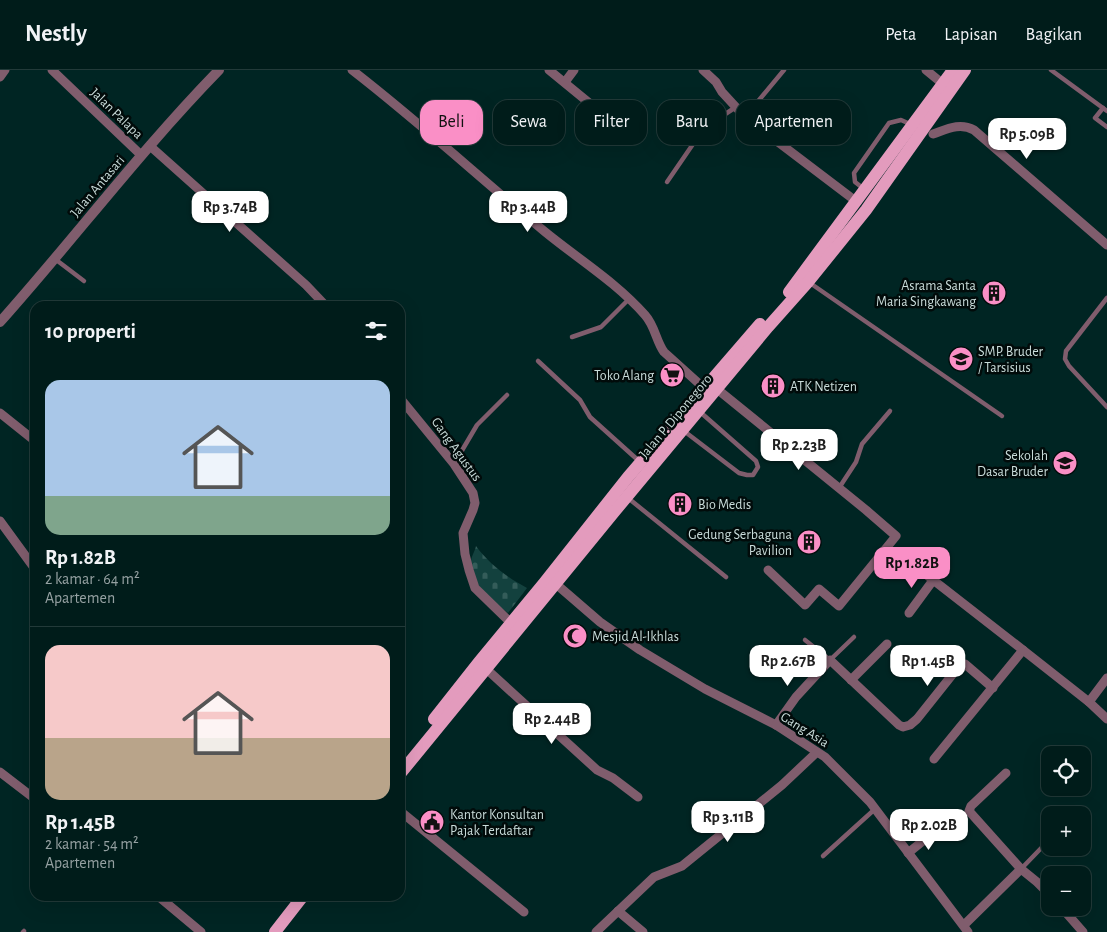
<!DOCTYPE html>
<html lang="id">
<head>
<meta charset="utf-8">
<style>
	body { margin:0; font-family:"Alegreya Sans",sans-serif; background:#0e2927; color:#f1f3f6; height:100vh; display:flex; flex-direction:column; font-size:19px; white-space:nowrap }
	* { box-sizing:border-box; margin:0 }
	p { font-size:16px; color:#95a1a2 }
	.icon { flex:none; width:28px; height:28px; fill:none; stroke:currentColor; stroke-width:2; stroke-linecap:round; stroke-linejoin:round }
	.map { position:relative; flex:1; overflow:hidden }
	.panel { position:absolute; left:30px; top:231px; width:375px; height:600px; display:flex; flex-direction:column; background:#001c1a; border-radius:15px; box-shadow:0 5px 20px #0002,0 0 0 1px #223a39 }
	.panel>* { flex:none }
	.banner { position:absolute; left:420px; top:30px; width:475px; height:45px; display:flex; gap:10px }
	.buttons { position:absolute; left:1041px; top:676px; display:grid; gap:10px }
	.buttons a { display:grid; place-items:center; width:50px; height:50px; border-radius:10px; background:#001c1a; box-shadow:0 5px 20px #0002,0 0 0 1px #223a39; font-size:25px }
	.price { position:absolute; translate:-50% -42px; padding:0 11px; border-radius:10px; background:#fff; color:#222; font-size:16px; line-height:32px; filter:drop-shadow(0 1px 2px #0008) }
	.price::after { content:''; position:absolute; left:50%; top:30px; width:15px; height:11px; margin-left:-8px; background:inherit; clip-path:polygon(0 0,100% 0,50% 100%) }
	.price.selected { background:#fa8fc6; color:#111 }
	ul { padding:0; list-style:none }
	li { display:grid; align-content:center; gap:10px; height:265px; padding:0 15px }
	li+li { border-top:1px solid #223a39 }
	li span { display:grid; place-items:center; height:155px; border-radius:15px; color:#555 }
	li>.icon { margin-inline-start:auto }
	span .icon { width:90px; height:90px; fill:#fffc; stroke-width:1 }
	li b { font-size:21px }
	h2 { display:flex; justify-content:space-between; align-items:center; height:60px; padding:0 15px; font-size:21px }
	.chip { padding:0 18px; border-radius:15px; background:#001c1a; box-shadow:0 5px 20px #0002,0 0 0 1px #223a39; font-size:18px; line-height:45px }
	.chip.selected { background:#fa8fc6; color:#111 }
	header { display:flex; align-items:center; gap:30px; box-sizing:border-box; height:70px; padding:0 25px; background:#001c1a; border-bottom:1px solid #223a39 }
	header strong { font-size:24px }
	nav { display:flex; gap:28px; margin-inline-start:auto; font-size:18px }
	.map>svg:first-child { display:block }
	.cemetery { fill:url(#cemetery-stones) }
	.lines { fill:none; stroke-linecap:round; stroke-linejoin:round }
	.service { stroke:#805d6d; stroke-width:4.5 }
	.minor { stroke:#805d6d; stroke-width:9 }
	.tertiary { stroke:#805d6d; stroke-width:10 }
	.primary { stroke:#e39bbd; stroke-width:12 }
	.labels { text-anchor:middle; stroke-width:5; stroke-linejoin:round; paint-order:stroke }
	.street-label { font-size:14px; fill:#c9dcda; stroke:#010b0a }
	.poi-label { font-size:14px; fill:#c9dcda; stroke:#010b0a; text-anchor:start }
</style>
</head>
<body>
<header>
<strong>Nestly</strong>
<nav><a>Peta</a><a>Lapisan</a><a>Bagikan</a></nav>
</header>
<div class="map">
<svg width="1107" height="862" viewBox="0 0 1107 862">
	<defs>
		<pattern id="cemetery-stones" width="16" height="16" patternUnits="userSpaceOnUse" patternTransform="scale(1.25)"><rect width="16" height="16" fill="#13413e"/><path d="M2 7V4a2 2 0 0 1 4 0v3zM10 15v-3a2 2 0 0 1 4 0v3z" fill="#345c59"/></pattern>
	</defs>
	<rect width="100%" height="100%" fill="#002523"/>
	<!-- cemetery -->
	<path class="cemetery" d="M476,476c13,18 32,32 51,42l-19,25c-15,-12 -39,-30 -37,-51 0,-5 4,-11 5,-16z"/>
	<g class="lines">
		<!-- service -->
		<g class="service">
			<path d="M1051,0l56,41"/>
			<path d="M1103,38l-8,10 12,9"/>
			<path d="M745,47l39,-47"/>
			<path d="M667,112l37,-54 32,-21"/>
			<path d="M864,119l-9,-7 -1,-9 35,-50 12,-3 9,4"/>
			<path d="M55,189l29,22"/>
			<path d="M810,213l192,133"/>
			<path d="M1107,228l-41,53 -1,8 4,7 38,41"/>
			<path d="M572,267l29,-10 28,-28"/>
			<path d="M538,291l42,39 10,17 50,45"/>
			<path d="M684,361l55,42 8,2h6l5,-8 -2,-6 -57,-50"/>
			<path d="M454,394l23,-39 30,-30"/>
			<path d="M839,418l17,-26 6,-18 28,-33"/>
			<path d="M628,428l98,79"/>
			<path d="M805,570l25,20 24,-23"/>
			<path d="M823,786l52,-47"/>
			<path d="M1021,799l27,-28"/>
			<path d="M23,862l1,-1"/>
		</g>
		<!-- minor -->
		<g class="minor">
			<path d="M52,0l89,85"/>
			<path d="M352,0c66,51 128,108 192,161 34,28 72,51 101,84 10,11 11,26 19,37l41,37"/>
			<path d="M549,0l83,68"/>
			<path d="M703,0l13,12 6,10 23,25 112,85"/>
			<path d="M926,0l17,14"/>
			<path d="M0,7l5,-7"/>
			<path d="M565,12l9,-12"/>
			<path d="M933,64c14,-5 27,-12 41,-4l133,115"/>
			<path d="M150,76l156,139 20,21"/>
			<path d="M717,319l149,121 30,26 -57,70 -20,-17 -14,16 -37,-35"/>
			<path d="M400,328l54,66 19,29 2,10 -2,7 -10,23 2,21 4,16 6,18 36,35"/>
			<path d="M0,343l35,28"/>
			<path d="M0,451l35,48"/>
			<path d="M919,499l104,81 66,52 18,17"/>
			<path d="M556,514l44,38 40,28 65,39 71,36 49,32 45,45 98,130"/>
			<path d="M909,543l25,-34"/>
			<path d="M482,595l115,105 16,8 25,19"/>
			<path d="M851,610l36,-36"/>
			<path d="M1089,632l18,-24"/>
			<path d="M776,655l20,-28 34,-37 69,65 4,2 7,-2 7,-6 43,-54 5,-1 28,24"/>
			<path d="M934,689l89,-109"/>
			<path d="M0,702l35,27"/>
			<path d="M1006,703l-35,33 -2,5 52,58 16,13 13,13"/>
			<path d="M400,741l124,101"/>
			<path d="M908,783l26,-21"/>
			<path d="M158,826l43,36"/>
			<path d="M1062,838l21,24"/>
			<path d="M618,841l25,21"/>
			<path d="M964,855l57,-56"/>
			<path d="M596,862l58,-55 28,-11 100,-81 35,-33"/>
		</g>
		<!-- tertiary -->
		<path class="tertiary" d="M0,252c74,-83 141,-172 219,-252"/>
		<!-- primary -->
		<g class="primary">
			<path d="M789,222l164,-222"/>
			<path d="M434,649l45,-57 65,-79 84,-106 132,-153"/>
			<path d="M400,704l215,-263 153,-184 40,-45 58,-72 99,-140"/>
			<path d="M275,862l28,-36"/>
		</g>
	</g>
	<!-- icons -->
	<defs>
		<symbol id="building-disc" viewBox="-11 -11 22 22"><circle r="9.5" fill="#fa8fc6" stroke="#010b0a"/><path d="M-4-6H4V6H1V3H-1V6H-4ZM-2.5-4.3h1.7v1.8h-1.7ZM.8-4.3h1.7v1.8H.8ZM-2.5-1h1.7V.8h-1.7ZM.8-1h1.7V.8H.8Z" fill="#111"/></symbol>
		<symbol id="school-disc" viewBox="-11 -11 22 22"><circle r="9.5" fill="#fa8fc6" stroke="#010b0a"/><path d="M0-5L7-2L0 1L-7-2ZM-4 1L0 2.5L4 1V4Q0 6-4 4Z" fill="#111"/></symbol>
		<symbol id="supermarket-disc" viewBox="-11 -11 22 22"><circle r="9.5" fill="#fa8fc6" stroke="#010b0a"/><path d="M-6-5.5h2.5l.6 2H6L4.5 2H-2.5L-4.4-4H-6ZM-1.5 3.2a1.3 1.3 0 1 0 .1 0ZM3 3.2a1.3 1.3 0 1 0 .1 0Z" fill="#111"/></symbol>
		<symbol id="mosque-disc" viewBox="-11 -11 22 22"><circle r="9.5" fill="#fa8fc6" stroke="#010b0a"/><path d="M3.5-4.9A6 6 0 1 0 3.5 4.9A5 5 0 1 1 3.5-4.9Z" fill="#111"/></symbol>
		<symbol id="civic-disc" viewBox="-11 -11 22 22"><circle r="9.5" fill="#fa8fc6" stroke="#010b0a"/><path d="M-.6-6.5H3V-4.5H.6V-3L4-1V1h2V6H-6V1h2V-1L-.6-3ZM-1.2 2.5V6h2.4V2.5Z" fill="#111"/></symbol>
	</defs>
	<g fill-rule="evenodd">
		<use href="#building-disc" x="980" y="209" width="28" height="28"/>
		<use href="#school-disc" x="947" y="275" width="28" height="28"/>
		<use href="#supermarket-disc" x="658" y="291" width="28" height="28"/>
		<use href="#building-disc" x="759" y="302" width="28" height="28"/>
		<use href="#school-disc" x="1051" y="379" width="28" height="28"/>
		<use href="#building-disc" x="666" y="420" width="28" height="28"/>
		<use href="#building-disc" x="795" y="458" width="28" height="28"/>
		<use href="#mosque-disc" x="561" y="552" width="28" height="28"/>
		<use href="#civic-disc" x="418" y="738" width="28" height="28"/>
	</g>
	<g class="labels">
		<!-- street labels -->
		<g class="street-label">
			<text transform="translate(117 43) rotate(44)" y="5">Jalan Palapa</text>
			<text transform="translate(97 116) rotate(-50)" y="5">Jalan Antasari</text>
			<text transform="translate(675 346) rotate(-50)" y="5">Jalan P. Diponegoro</text>
			<text transform="translate(457 379) rotate(54)" y="5">Gang Agustus</text>
			<text transform="translate(805 659) rotate(32)" y="5">Gang Asia</text>
		</g>
		<!-- poi labels -->
		<g class="poi-label">
			<text x="976" y="220" text-anchor="end">Asrama Santa<tspan x="976" dy="16">Maria Singkawang</tspan></text>
			<text x="978" y="286">SMP. Bruder<tspan x="978" dy="16">/ Tarsisius</tspan></text>
			<text x="654" y="310" text-anchor="end">Toko Alang</text>
			<text x="790" y="321">ATK Netizen</text>
			<text x="1048" y="390" text-anchor="end">Sekolah<tspan x="1048" dy="16">Dasar Bruder</tspan></text>
			<text x="698" y="439">Bio Medis</text>
			<text x="792" y="469" text-anchor="end">Gedung Serbaguna<tspan x="792" dy="16">Pavilion</tspan></text>
			<text x="592" y="571">Mesjid Al-Ikhlas</text>
			<text x="450" y="749">Kantor Konsultan<tspan x="450" dy="16">Pajak Terdaftar</tspan></text>
		</g>
	</g>
</svg>
<div class="buttons">
<a><svg class="icon" aria-label="locate" viewBox="0 0 24 24"><circle cx="12" cy="12" r="6"/><path d="M12 2v4M12 18v4M2 12h4M18 12h4"/></svg></a>
<a>+</a>
<a>−</a>
</div>
<b class="price" style="left:1027px;top:90px">Rp 5.09B</b>
<b class="price" style="left:230px;top:163px">Rp 3.74B</b>
<b class="price" style="left:528px;top:163px">Rp 3.44B</b>
<b class="price" style="left:799px;top:401px">Rp 2.23B</b>
<b class="price selected" style="left:912px;top:519px">Rp 1.82B</b>
<b class="price" style="left:788px;top:617px">Rp 2.67B</b>
<b class="price" style="left:928px;top:617px">Rp 1.45B</b>
<b class="price" style="left:552px;top:675px">Rp 2.44B</b>
<b class="price" style="left:728px;top:773px">Rp 3.11B</b>
<b class="price" style="left:929px;top:781px">Rp 2.02B</b>
<div class="banner">
<a class="chip selected">Beli</a>
<a class="chip">Sewa</a>
<a class="chip">Filter</a>
<a class="chip">Baru</a>
<a class="chip">Apartemen</a>
</div>
<section class="panel">
<h2>10 properti<svg class="icon" aria-label="filters" viewBox="0 0 24 24"><path d="M4 7h16M4 17h16"/><circle cx="9" cy="7" r="2"/><circle cx="15" cy="17" r="2"/></svg></h2>
<ul>
<li><span style="background:linear-gradient(#a9c7e8 75%,#7fa58c 0)"><svg class="icon" aria-label="home" viewBox="0 0 24 24"><path d="M3 11l9-7 9 7M6 9v11h12V9"/></svg></span><div><b>Rp 1.82B</b><p>2 kamar · 64 m²</p><p>Apartemen</p></div></li>
<li><span style="background:linear-gradient(#f6c9c9 60%,#b9a48a 0)"><svg class="icon" aria-label="home" viewBox="0 0 24 24"><path d="M3 11l9-7 9 7M6 9v11h12V9"/></svg></span><div><b>Rp 1.45B</b><p>2 kamar · 54 m²</p><p>Apartemen</p></div></li>
</ul>
</section>
</div>
</body>
</html>
